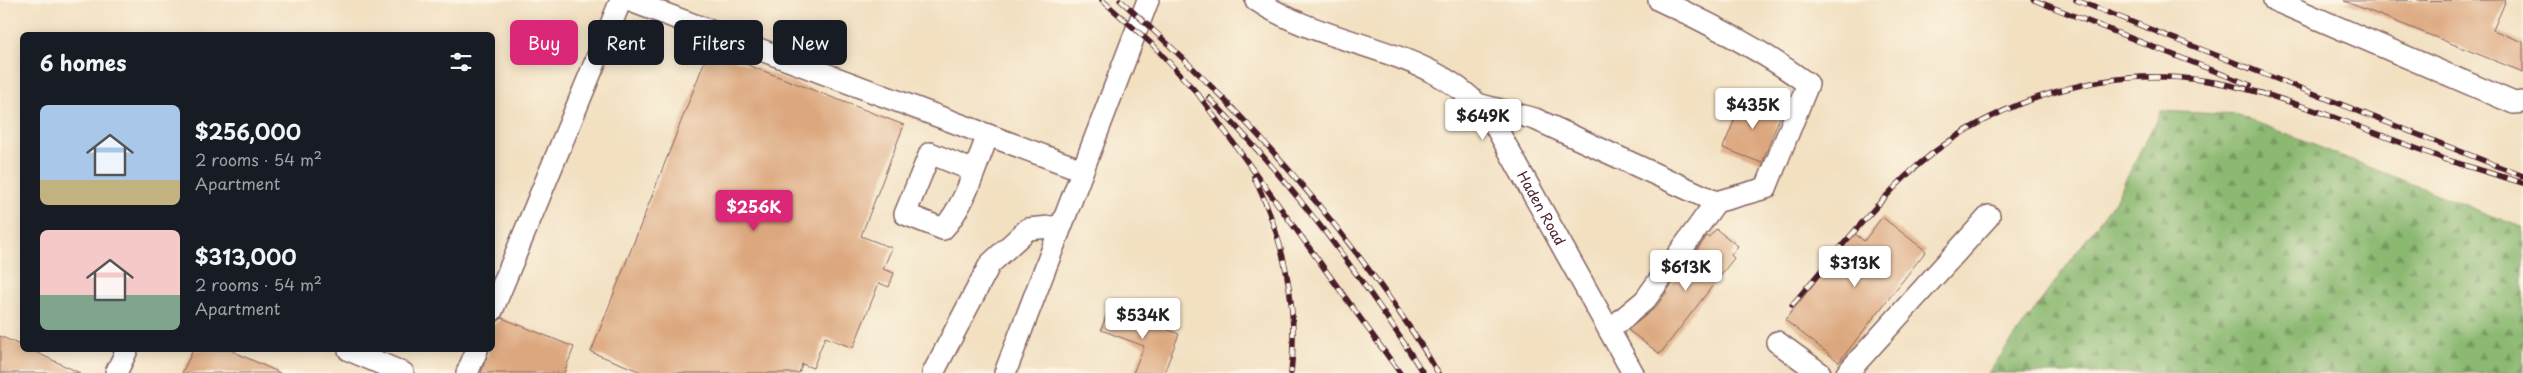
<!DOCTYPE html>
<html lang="en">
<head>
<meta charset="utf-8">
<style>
	body { margin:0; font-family:"Playpen Sans",sans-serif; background:#20242c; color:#f1f3f6; height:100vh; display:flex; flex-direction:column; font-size:19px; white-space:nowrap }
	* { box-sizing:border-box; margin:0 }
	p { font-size:16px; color:#9ea1a6 }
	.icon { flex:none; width:28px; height:28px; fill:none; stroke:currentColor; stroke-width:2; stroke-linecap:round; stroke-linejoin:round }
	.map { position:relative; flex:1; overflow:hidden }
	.drawer { position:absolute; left:20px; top:32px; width:475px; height:320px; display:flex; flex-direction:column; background:#171b24; border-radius:8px; box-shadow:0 2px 12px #0003 }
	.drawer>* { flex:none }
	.hud { position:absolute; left:510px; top:20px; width:475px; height:45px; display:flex; gap:10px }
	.price { position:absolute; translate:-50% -42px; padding:0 11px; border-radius:5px; background:#fff; color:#222; font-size:16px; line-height:32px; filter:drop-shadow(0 1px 2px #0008) }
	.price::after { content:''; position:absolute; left:50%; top:30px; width:15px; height:11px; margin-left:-8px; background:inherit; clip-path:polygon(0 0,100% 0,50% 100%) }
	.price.current { background:#db2777; color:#fff }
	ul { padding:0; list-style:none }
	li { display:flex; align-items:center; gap:15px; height:125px; padding:0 20px }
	li span { display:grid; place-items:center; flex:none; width:140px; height:100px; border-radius:8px; color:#555 }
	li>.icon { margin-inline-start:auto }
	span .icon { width:60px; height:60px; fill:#fffc; stroke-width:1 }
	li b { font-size:21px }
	h2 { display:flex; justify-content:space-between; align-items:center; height:60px; padding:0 20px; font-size:21px }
	.pill { padding:0 18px; border-radius:8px; background:#171b24; box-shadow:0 2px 12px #0003; font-size:18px; line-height:45px }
	.pill.current { background:#db2777; color:#fff }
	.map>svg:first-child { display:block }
	.forest { fill:url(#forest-firs); stroke:#6b6c4e }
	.building { fill:#dca77e }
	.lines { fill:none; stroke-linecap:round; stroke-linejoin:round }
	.minor-casing { stroke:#856360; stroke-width:24 }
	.minor { stroke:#fff; stroke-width:21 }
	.rail-casing { stroke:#4a1f2b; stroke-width:5.5 }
	.rail { stroke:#fcf5e5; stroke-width:4; stroke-dasharray:11; stroke-linecap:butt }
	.labels { text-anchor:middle; stroke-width:4; stroke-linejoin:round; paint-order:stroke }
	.street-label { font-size:14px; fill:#4a1f2b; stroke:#fcf5e5 }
</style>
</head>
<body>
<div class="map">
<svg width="2523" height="373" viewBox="0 0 2523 373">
	<defs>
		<pattern id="forest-firs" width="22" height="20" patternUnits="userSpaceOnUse" patternTransform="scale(1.25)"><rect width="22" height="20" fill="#8cb972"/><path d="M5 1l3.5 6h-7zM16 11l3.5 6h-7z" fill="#74965e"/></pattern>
	</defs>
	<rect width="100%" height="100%" fill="#fcf5e5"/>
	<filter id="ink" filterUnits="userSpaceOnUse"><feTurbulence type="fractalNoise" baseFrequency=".02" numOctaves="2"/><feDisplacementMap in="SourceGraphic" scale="10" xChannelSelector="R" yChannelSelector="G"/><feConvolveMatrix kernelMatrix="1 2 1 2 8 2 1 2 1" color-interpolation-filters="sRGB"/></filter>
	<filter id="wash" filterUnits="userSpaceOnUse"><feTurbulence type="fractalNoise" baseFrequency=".0096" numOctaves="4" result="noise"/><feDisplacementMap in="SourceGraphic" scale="20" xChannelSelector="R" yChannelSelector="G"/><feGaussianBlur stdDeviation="1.12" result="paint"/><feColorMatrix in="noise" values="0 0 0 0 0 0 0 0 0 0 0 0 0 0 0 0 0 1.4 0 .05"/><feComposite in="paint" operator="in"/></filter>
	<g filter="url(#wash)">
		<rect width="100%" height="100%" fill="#f2e0c1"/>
		<!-- forest -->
		<path class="forest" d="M2161,111l77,4 285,113v145h-535l128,-174z"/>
		<g id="blocks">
			<!-- building -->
			<g class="building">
				<path d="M2506,0l-13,30 30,12v30l-179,-71z"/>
				<path d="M709,50l195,75 -43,111 31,12 -9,21 11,4 -5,14 -10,-4 -26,65 -28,-11 -12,31 -11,-4 -3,9h-155l-53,-21z"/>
				<path d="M1744,96l38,15 -20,52 -39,-15z"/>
				<path d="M1882,217l44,34 -87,111 -54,-42 69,-87 10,8z"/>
				<path d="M1716,229l22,17 -7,9 3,3 -74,96 -32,-24 27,-22 52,-72 2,1z"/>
				<path d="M1109,307l70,27 -15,39h-31l11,-27 -43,-16z"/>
				<path d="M502,318l72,29 -10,26h-83l8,-23h3v-24z"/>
				<path d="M0,336l22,10v4h9l49,23h-80z"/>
				<path d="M193,350h37l50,23h-98z"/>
			</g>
		</g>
	</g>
	<g filter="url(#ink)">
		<use href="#blocks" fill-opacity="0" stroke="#856360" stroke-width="1"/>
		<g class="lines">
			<defs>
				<g id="minor">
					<path d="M628,0l360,135"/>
					<path id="s1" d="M1256,0c75,51 183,45 238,124l139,249"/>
					<path d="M2274,0l240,103 9,-1"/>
					<path d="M1481,105l54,14 181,83 50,-14 42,-104c-46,-34 -97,-60 -149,-84"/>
					<path d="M974,171l-44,-18 -25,61 38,15c23,-25 32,-62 45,-94l94,35"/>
					<path d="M492,311l129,-311"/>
					<path d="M1609,330l36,-30 71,-98"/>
					<path d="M1777,342l43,31"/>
					<path d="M349,350l54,23"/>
					<path d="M116,373l11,-23"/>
					<path d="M467,373l10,-23"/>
					<path d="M933,373l57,-109 38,-35 33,-3"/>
					<path d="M1005,373l143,-373"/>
					<path d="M1847,373l142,-157"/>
				</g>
			</defs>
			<!-- minor casing -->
			<use href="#minor" class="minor-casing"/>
			<!-- minor -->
			<use href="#minor" class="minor"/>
			<defs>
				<g id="rail">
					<path d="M1102,0l51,45 45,49 202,279"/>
					<path d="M1120,0c91,81 174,168 246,266 26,35 51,70 72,107"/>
					<path d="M2034,0l216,85"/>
					<path d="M2076,0l447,176"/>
					<path d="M1209,98c82,84 152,176 214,275"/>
					<path d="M2320,112l127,48 76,23"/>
					<path d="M1254,177c29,60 45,129 37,196"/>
					<path d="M1792,305c37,-43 72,-88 113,-128 75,-72 193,-112 296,-97 43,6 84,20 124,34"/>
				</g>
			</defs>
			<!-- rail casing -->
			<use href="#rail" class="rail-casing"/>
			<!-- rail -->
			<use href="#rail" class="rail"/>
		</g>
	</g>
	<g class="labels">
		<!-- street labels -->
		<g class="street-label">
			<text dy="5" stroke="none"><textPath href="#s1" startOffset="369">Haden Road</textPath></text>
		</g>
	</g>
</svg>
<b class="price" style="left:1753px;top:130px">$435K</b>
<b class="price" style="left:1483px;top:141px">$649K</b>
<b class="price current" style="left:754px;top:232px">$256K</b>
<b class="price" style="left:1855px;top:288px">$313K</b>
<b class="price" style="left:1686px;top:292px">$613K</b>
<b class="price" style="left:1143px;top:340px">$534K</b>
<div class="hud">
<a class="pill current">Buy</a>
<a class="pill">Rent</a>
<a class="pill">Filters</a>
<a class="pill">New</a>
</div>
<section class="drawer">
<h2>6 homes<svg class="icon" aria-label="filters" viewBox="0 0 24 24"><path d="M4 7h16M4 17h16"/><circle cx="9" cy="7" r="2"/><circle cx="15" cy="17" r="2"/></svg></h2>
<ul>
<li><span style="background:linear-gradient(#a9c7e8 75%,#c2b280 0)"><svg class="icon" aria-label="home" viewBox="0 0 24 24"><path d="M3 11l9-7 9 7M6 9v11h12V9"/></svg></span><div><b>$256,000</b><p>2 rooms · 54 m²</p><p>Apartment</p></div></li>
<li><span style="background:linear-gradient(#f6c9c9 65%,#7fa58c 0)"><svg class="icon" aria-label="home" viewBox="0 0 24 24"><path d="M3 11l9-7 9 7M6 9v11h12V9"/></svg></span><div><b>$313,000</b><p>2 rooms · 54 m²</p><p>Apartment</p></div></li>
</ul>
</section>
</div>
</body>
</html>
